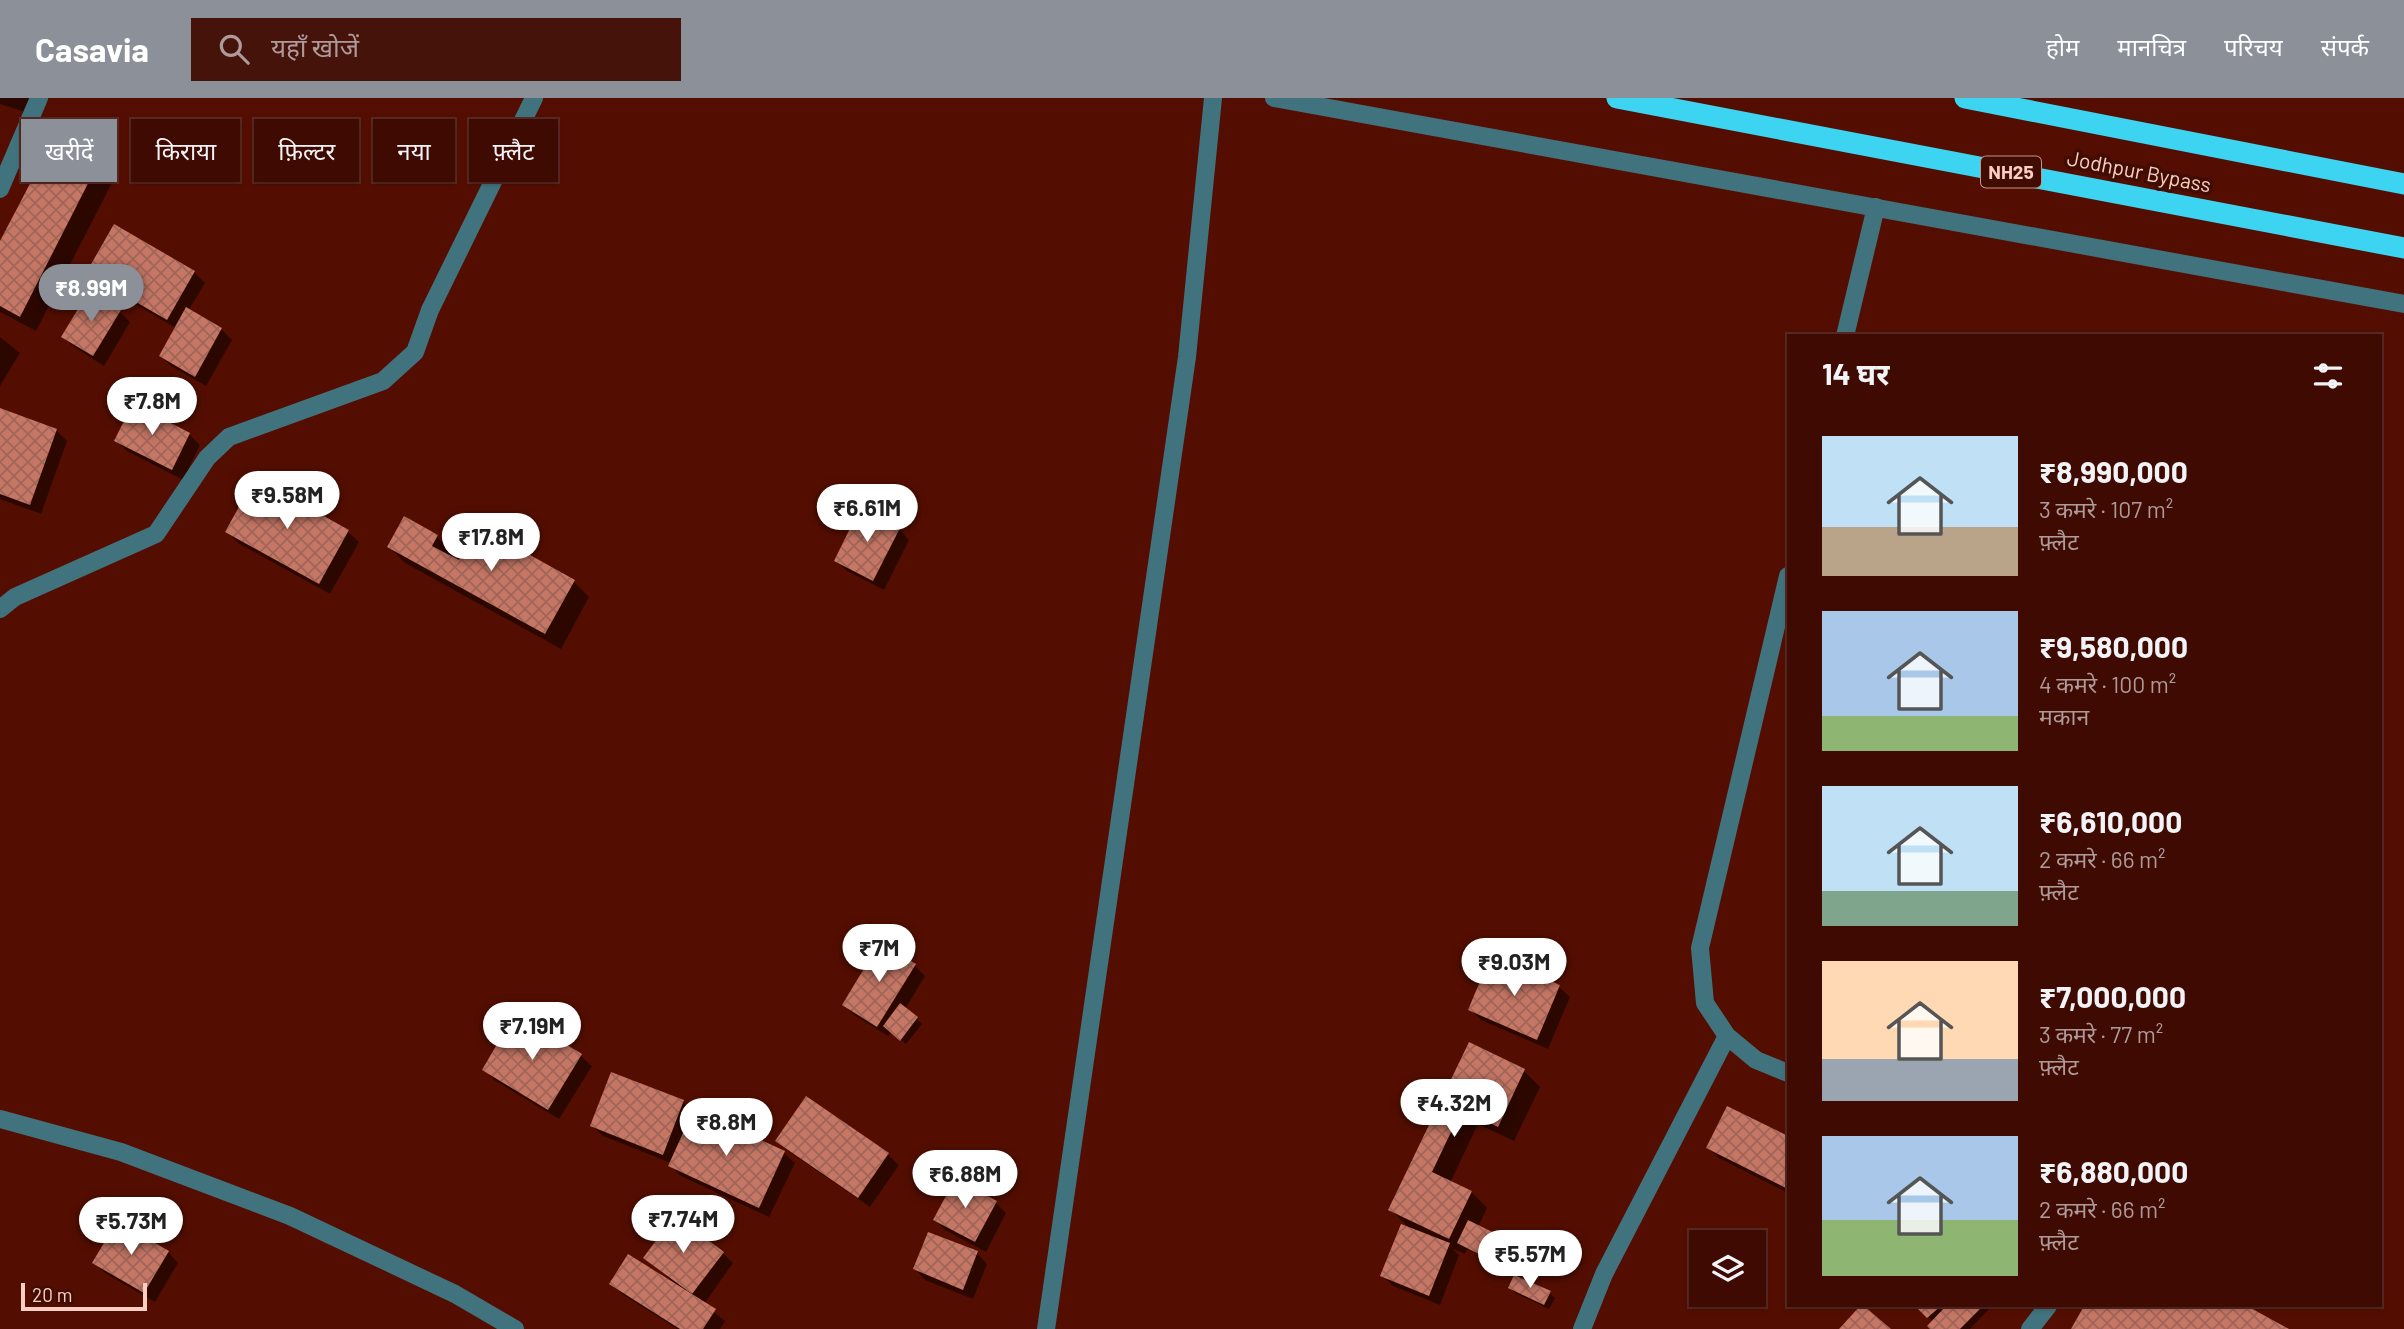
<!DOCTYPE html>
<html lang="hi">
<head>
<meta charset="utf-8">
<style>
	body { margin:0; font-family:Barlow,"Noto Sans Devanagari",sans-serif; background:#46130b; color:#f1f3f6; height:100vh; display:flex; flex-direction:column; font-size:26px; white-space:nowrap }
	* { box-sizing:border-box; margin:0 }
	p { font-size:23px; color:#ad9a99 }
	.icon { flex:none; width:38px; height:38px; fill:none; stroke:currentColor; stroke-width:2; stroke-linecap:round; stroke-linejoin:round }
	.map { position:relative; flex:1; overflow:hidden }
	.sheet { position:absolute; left:1787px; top:236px; width:595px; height:973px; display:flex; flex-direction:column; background:#3f0a01; border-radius:0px; box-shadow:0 2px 5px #0004,0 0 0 2px #582b23 }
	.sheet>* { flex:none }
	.top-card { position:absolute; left:21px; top:21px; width:665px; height:63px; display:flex; gap:14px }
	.buttons { position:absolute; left:1689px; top:1132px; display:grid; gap:14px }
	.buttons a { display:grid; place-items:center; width:77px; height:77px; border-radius:0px; background:#3f0a01; box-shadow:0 2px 5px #0004,0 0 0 2px #582b23; font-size:35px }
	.scale { position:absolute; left:21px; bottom:18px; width:126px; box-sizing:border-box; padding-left:7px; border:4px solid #facec4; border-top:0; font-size:19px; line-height:24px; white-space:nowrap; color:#facec4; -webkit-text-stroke:5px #410d03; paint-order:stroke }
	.price { position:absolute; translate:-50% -60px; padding:0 16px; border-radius:24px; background:#fff; color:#222; font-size:23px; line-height:46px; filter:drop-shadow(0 2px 4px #0008) }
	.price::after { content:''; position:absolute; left:50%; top:42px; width:21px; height:16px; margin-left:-10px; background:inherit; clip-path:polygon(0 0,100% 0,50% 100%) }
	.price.on { background:#8c9099; color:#fff }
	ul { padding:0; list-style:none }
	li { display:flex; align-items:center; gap:21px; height:175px; padding:0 35px }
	li span { display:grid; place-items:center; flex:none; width:196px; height:140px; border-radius:0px; color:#555 }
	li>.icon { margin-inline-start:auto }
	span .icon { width:84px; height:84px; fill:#fffc; stroke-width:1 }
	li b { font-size:30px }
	h2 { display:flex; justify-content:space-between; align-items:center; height:84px; padding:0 35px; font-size:30px }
	.chip { padding:0 24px; border-radius:0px; background:#3f0a01; box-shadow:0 2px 5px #0004,0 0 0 2px #582b23; font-size:24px; line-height:63px }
	.chip.on { background:#8c9099; color:#fff }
	header { display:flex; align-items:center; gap:42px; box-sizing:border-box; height:98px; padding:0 35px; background:#8c9099; color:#fff }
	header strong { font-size:33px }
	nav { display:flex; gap:38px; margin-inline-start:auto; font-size:24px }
	.search { width:490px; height:63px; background:#46130b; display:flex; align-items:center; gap:18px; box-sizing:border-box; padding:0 24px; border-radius:0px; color:#ad9a99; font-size:26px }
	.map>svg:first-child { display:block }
	.shadow { fill:#0007 }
	.building { fill:url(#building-cross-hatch) }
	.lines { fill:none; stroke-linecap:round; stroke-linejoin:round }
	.minor { stroke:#40737e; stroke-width:18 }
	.highway { stroke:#3dd4f1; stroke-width:21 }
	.labels { text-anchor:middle; stroke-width:7; stroke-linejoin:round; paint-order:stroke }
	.shield { fill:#410d03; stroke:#c2948a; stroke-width:2 }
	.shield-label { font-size:19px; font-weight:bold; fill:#facec4 }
	.street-label { font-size:21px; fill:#facec4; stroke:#410d03 }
</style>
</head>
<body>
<header>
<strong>Casavia</strong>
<div class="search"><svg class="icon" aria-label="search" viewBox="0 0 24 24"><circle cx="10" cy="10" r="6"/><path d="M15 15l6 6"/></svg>यहाँ खोजें</div>
<nav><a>होम</a><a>मानचित्र</a><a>परिचय</a><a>संपर्क</a></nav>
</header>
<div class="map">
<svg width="2404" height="1231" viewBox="0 0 2404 1231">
	<defs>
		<pattern id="building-cross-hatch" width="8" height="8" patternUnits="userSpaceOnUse" patternTransform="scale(1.75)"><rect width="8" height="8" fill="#c57664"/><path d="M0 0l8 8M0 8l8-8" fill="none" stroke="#a06558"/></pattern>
	</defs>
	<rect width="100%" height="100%" fill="#540e01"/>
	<!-- shadow -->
	<g class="shadow">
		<path d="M0,0h43l-5,18 -38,-12z"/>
		<path d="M57,38l43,23 16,16 -80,156 -36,-19v-67z"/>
		<path d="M194,174l11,11 -17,28 33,18 11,11 -26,46 -35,-20 -10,-10 15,-28 -77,-45 -11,-10z"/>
		<path d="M119,213l11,11 -26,44 -30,-19 -11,-10z"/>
		<path d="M0,239l20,16 -20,33z"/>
		<path d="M0,314l56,18 11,11 -26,73 -41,-15z"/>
		<path d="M189,336l11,11 -17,35 -56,-29 -11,-10z"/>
		<path d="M256,383l92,51 11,10 -29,52 -92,-51 -11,-11z"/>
		<path d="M899,431l10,11 -25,50 -37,-19 -11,-10z"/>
		<path d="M437,439l15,15 -2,5 9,6 115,19 15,15 -28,52 -156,-86 -16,-16z"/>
		<path d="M914,867l11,11 -20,33 17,15 -16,20 -15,-12 -3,4 -34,-21 -10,-10z"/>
		<path d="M1559,889l11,10 -22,52 -67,-29 -11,-11z"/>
		<path d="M516,918l65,40 11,10 -33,53 -65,-39 -10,-11z"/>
		<path d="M1470,947l54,26 16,16 -26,54 -36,-17 -28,59 21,9 16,16 -9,19 48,24 5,5 -11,23 30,14 5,5 -6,11 -34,-16 -5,-5 6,-14 -49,-25 -2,5 -12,-5 6,6 -19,50 -47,-19 -11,-11 28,-46 -20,-20z"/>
		<path d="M806,1000l82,57 11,10 -29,42 -82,-56 -10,-10z"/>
		<path d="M683,1004l11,11 90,40 11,10 -26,54 -88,-41 -11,-11 1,-2 -68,-27 -11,-10z"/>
		<path d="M1728,1010l60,30v55l-69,-35 -11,-10z"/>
		<path d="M996,1105l10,10 -20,39 -41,-22 -10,-10z"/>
		<path d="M168,1154l10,11 -23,39 -50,-29 -11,-11z"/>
		<path d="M723,1155l10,10 -29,41 21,17 -5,8h-43l-55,-35 -11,-10h61l1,-2 -28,-25z"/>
		<path d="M977,1155l10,11 -14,35 -48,-19 -10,-11z"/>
		<path d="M1918,1208h70l2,2 -20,21h-37v-7z"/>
		<path d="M2086,1208h157l43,23h-213z"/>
	</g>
	<!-- building -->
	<g class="building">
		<path d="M56,36l45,24 -81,159 -20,-11v-65z"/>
		<path d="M114,126l81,47 -28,49 -81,-47z"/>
		<path d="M89,193l32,19 -28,46 -32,-19z"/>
		<path d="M186,209l36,21 -27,49 -36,-21z"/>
		<path d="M133,305l57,30 -18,37 -58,-29z"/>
		<path d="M0,310l57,21 -27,76 -30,-11z"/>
		<path d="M255,380l94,52 -30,54 -94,-52z"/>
		<path d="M860,410l40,20 -27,53 -39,-20z"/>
		<path d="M404,418l34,19 -6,11 27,14 19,-34 97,54 -30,54 -158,-87z"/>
		<path d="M880,844l36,22 -39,63 -35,-22z"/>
		<path d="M1491,857l69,30 -23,55 -69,-30z"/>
		<path d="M900,905l18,14 -18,24 -17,-15z"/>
		<path d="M515,915l67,41 -34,56 -66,-40z"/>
		<path d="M1469,944l56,27 -27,58 -36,-18 -30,63 40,19 -23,48 -61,-29z"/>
		<path d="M611,974l73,28 -21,55 -73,-29z"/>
		<path d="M806,998l83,57 -31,45 -83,-57z"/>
		<path d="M1727,1008l61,30v53l-82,-41z"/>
		<path d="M694,1011l91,42 -26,57 -91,-42z"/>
		<path d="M955,1081l42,22 -22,41 -42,-22z"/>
		<path d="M675,1117l49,37 -32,42 -49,-36z"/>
		<path d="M1468,1122l59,29 -11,24 -59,-30z"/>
		<path d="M117,1123l52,30 -25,42 -52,-30z"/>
		<path d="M1401,1126l49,19 -21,53 -49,-20z"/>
		<path d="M928,1134l50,19 -15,39 -50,-21z"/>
		<path d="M628,1156l88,55 -13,20h-23l-71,-45z"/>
		<path d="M1514,1177l37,16 -7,14 -36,-17z"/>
		<path d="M1860,1208h4l27,23h-52z"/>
		<path d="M1915,1208h26l-14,12z"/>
		<path d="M1946,1208h37l-23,23h-30l-3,-3z"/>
		<path d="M2084,1208h163l42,23h-218z"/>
	</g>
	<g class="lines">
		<!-- minor -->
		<g class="minor">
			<path d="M1274,0l1130,206"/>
			<path d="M0,91l39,-91"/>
			<path d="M1845,238l31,-129"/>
			<path d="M1788,478l-88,372 5,55 22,33 29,24 32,13"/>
			<path d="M0,511l15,-12 141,-63 51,-76 22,-21 154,-56 32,-29 15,-42 104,-212"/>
			<path d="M0,1021l121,33 169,64 165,78 60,35"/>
			<path d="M1046,1231l141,-972 26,-259"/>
			<path d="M1582,1231l22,-55 123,-238"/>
			<path d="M2030,1231l18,-23"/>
		</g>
		<!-- highway -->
		<g class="highway">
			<path d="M1617,0l787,150"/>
			<path d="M1965,0l439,86"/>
		</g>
	</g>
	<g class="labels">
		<!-- shield labels -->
		<rect class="shield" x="1981" y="58.5" width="60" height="31" rx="5"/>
		<g class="shield-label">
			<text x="2011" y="81">NH25</text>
		</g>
		<!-- street labels -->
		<g class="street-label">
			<text transform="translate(2139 74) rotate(11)" y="7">Jodhpur Bypass</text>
		</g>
	</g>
</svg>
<div class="buttons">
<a><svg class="icon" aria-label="layers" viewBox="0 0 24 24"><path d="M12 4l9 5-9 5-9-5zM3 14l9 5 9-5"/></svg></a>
</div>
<div class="scale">20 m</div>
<b class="price on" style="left:91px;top:226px">₹8.99M</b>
<b class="price" style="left:152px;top:339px">₹7.8M</b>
<b class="price" style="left:287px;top:433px">₹9.58M</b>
<b class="price" style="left:867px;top:446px">₹6.61M</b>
<b class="price" style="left:491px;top:475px">₹17.8M</b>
<b class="price" style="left:879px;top:886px">₹7M</b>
<b class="price" style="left:1514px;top:900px">₹9.03M</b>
<b class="price" style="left:532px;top:964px">₹7.19M</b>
<b class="price" style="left:1454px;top:1041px">₹4.32M</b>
<b class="price" style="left:726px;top:1060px">₹8.8M</b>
<b class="price" style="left:965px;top:1112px">₹6.88M</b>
<b class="price" style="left:683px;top:1157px">₹7.74M</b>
<b class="price" style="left:131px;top:1159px">₹5.73M</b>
<b class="price" style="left:1530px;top:1192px">₹5.57M</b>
<div class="top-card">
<a class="chip on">खरीदें</a>
<a class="chip">किराया</a>
<a class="chip">फ़िल्टर</a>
<a class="chip">नया</a>
<a class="chip">फ़्लैट</a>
</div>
<section class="sheet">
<h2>14 घर<svg class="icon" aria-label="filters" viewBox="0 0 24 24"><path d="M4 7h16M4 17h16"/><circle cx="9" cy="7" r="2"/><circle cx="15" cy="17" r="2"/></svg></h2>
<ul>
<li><span style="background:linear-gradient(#bfe0f5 65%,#b9a48a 0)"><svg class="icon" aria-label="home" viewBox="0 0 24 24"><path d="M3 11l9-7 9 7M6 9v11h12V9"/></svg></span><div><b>₹8,990,000</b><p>3 कमरे · 107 m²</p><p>फ़्लैट</p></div></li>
<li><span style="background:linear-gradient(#a9c7e8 75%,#8fb573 0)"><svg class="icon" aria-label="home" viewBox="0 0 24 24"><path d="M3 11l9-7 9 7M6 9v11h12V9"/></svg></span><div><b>₹9,580,000</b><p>4 कमरे · 100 m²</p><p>मकान</p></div></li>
<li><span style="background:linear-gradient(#bfe0f5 75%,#7fa58c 0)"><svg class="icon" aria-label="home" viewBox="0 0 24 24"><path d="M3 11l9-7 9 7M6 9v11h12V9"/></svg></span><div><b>₹6,610,000</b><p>2 कमरे · 66 m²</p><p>फ़्लैट</p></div></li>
<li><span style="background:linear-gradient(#ffd9b3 70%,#9aa5b1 0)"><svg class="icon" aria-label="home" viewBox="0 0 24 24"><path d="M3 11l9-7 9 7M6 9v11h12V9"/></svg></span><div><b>₹7,000,000</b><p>3 कमरे · 77 m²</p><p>फ़्लैट</p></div></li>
<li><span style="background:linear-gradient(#a9c7e8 60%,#8fb573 0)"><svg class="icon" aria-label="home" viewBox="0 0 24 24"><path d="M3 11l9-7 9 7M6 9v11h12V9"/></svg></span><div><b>₹6,880,000</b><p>2 कमरे · 66 m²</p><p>फ़्लैट</p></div></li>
</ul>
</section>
</div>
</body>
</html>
